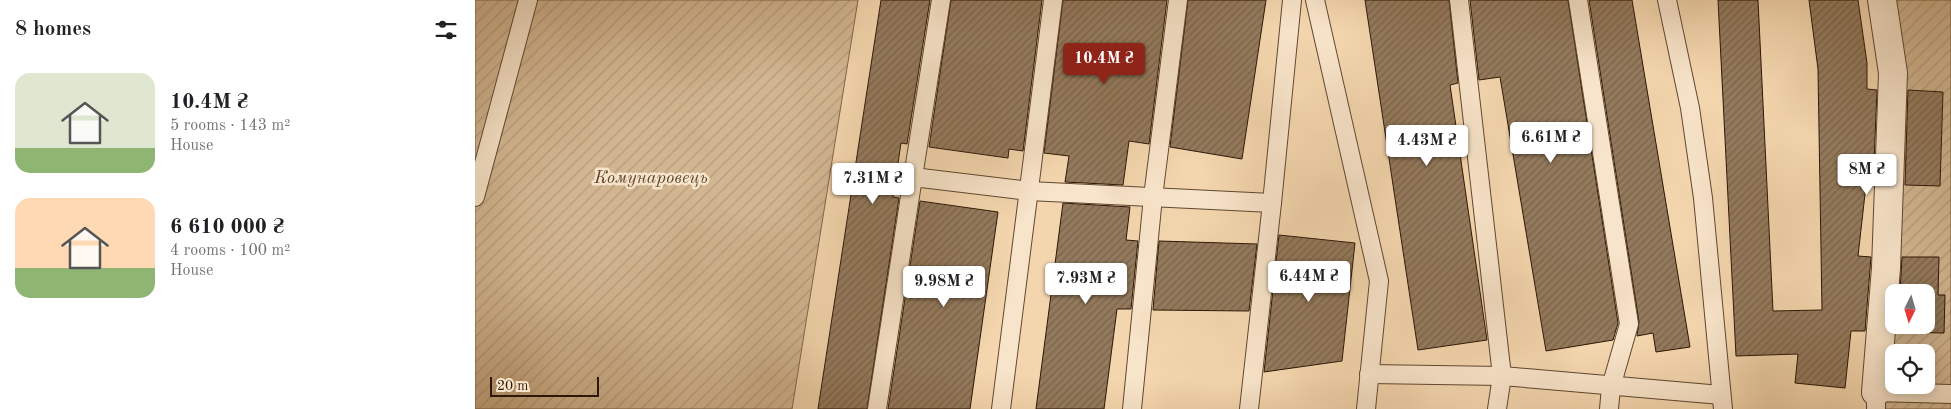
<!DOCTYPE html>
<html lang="en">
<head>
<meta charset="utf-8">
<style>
	body { margin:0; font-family:"Old Standard TT",serif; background:#f2f2f2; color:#202124; height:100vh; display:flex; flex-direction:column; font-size:19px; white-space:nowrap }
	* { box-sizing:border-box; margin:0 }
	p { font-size:16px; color:#757577 }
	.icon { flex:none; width:28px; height:28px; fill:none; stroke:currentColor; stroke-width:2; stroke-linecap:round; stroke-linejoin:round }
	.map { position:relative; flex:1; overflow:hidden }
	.drawer { display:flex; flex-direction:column; background:#fff; width:475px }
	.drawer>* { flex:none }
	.needle { width:32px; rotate:185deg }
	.controls { position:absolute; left:1410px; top:284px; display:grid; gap:10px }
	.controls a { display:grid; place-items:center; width:50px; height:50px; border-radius:10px; background:#fff; box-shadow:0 2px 12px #0003; font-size:25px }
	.scale { position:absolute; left:15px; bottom:12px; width:109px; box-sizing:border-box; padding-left:5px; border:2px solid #2d1706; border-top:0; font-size:14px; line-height:18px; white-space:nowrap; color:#2d1706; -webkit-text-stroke:4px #f8e4ca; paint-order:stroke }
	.price { position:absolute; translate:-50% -42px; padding:0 11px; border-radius:5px; background:#fff; color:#222; font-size:16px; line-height:32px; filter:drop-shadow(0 1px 2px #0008) }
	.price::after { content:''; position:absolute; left:50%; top:30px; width:15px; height:11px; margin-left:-8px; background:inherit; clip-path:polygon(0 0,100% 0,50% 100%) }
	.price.active { background:#8f2418; color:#fff }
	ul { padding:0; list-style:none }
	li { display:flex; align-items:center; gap:15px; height:125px; padding:0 15px }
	li span { display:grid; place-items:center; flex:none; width:140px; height:100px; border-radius:15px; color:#555 }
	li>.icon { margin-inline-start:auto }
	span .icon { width:60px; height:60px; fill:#fffc; stroke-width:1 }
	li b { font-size:21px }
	h2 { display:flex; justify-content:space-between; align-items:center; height:60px; padding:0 15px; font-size:21px }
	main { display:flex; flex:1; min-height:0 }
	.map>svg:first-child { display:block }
	.garden { fill:url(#garden-furrows); stroke:#80664c; fill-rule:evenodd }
	.building { fill:url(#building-hatch); stroke:#2d1706 }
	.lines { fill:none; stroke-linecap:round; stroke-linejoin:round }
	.lane-casing { stroke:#5f4730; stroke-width:20 }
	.street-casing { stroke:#5f4730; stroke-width:30 }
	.lane { stroke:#f8e4ca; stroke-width:18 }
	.street { stroke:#f8e4ca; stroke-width:28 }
	.labels { text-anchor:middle; stroke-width:5; stroke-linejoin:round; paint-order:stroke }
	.park-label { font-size:18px; font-style:italic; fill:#5f4730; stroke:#f8e4ca }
</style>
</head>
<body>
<main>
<section class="drawer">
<h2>8 homes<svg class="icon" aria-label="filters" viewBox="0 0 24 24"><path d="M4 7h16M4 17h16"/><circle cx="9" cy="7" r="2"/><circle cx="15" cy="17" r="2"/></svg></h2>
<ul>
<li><span style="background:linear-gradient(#dfe7d0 75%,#8fb573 0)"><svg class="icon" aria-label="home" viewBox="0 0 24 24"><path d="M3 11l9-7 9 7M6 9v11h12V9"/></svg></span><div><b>10.4M ₴</b><p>5 rooms · 143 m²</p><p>House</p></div></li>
<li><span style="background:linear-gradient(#ffd9b3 70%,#8fb573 0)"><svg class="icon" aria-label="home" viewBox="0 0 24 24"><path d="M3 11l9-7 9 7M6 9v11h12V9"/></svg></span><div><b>6 610 000 ₴</b><p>4 rooms · 100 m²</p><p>House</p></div></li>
</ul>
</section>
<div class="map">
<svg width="1476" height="409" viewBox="0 0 1476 409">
	<defs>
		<pattern id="garden-furrows" width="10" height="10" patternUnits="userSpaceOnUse" patternTransform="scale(1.25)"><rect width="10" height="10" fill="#d2b691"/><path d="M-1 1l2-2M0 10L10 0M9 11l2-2" fill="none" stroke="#b59c7c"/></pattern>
		<pattern id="building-hatch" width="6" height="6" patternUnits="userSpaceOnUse" patternTransform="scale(1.25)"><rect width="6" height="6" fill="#947a5d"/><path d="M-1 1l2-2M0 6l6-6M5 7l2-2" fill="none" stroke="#79634b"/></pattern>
	</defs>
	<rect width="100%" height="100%" fill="#f4d6ae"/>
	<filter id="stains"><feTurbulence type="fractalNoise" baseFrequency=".004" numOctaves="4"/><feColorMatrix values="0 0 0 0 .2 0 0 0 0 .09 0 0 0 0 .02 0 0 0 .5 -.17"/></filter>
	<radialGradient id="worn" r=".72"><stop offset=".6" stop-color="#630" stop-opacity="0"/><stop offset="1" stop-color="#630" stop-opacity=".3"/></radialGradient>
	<!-- garden -->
	<g class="garden">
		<path d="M0,0h383l-66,409h-317z"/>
		<path d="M1404,0h72v409h-75l10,-141zM1419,292h32v33h-32zM1419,352h32v33h-32z"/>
	</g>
	<!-- building -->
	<g class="building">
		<path d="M406,0h49l-23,144 -6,-1 -8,54 6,1 -32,211h-49z"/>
		<path d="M476,0h91l-19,151 -14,-2 -1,9 -79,-11z"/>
		<path d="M588,0h104l-18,144 -20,-3 -6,44 -58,-3 4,-26 -25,-3z"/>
		<path d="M713,0h78l-24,159 -72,-12z"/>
		<path d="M890,0h84l9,83 -8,2 37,255 -69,10z"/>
		<path d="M995,0h98l50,323 -5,17 -67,11 -46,-274 -21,3z"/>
		<path d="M1114,0h43l58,347 -34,5 -3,-19 -16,3 2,-14z"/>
		<path d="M1243,0h40l15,311 49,-1 -4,-241 -9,-69h49l9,63v26l10,1 -4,95h-7l-8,71 13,1 -6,74h-14l-6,57 -50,-5 3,-29 -62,2z"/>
		<path d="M1433,90l35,2 -3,94 -35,-1z"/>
		<path d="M445,201l78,11 -28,197h-82z"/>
		<path d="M588,203l67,4 -4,33 12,1 -7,68h-14l-13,100h-68z"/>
		<path d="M804,235l76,8 -13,118 -78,11z"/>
		<path d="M684,241l98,3 -8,67 -96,-1z"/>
		<path d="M1427,257h37l-1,38h7l-1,38 -47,-1v-7h29v-33h-26z"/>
	</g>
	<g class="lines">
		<defs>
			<g id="lane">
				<path d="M840,0l64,281 -13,128"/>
				<path d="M984,0l43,376 -5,33"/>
				<path d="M1103,0l51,324 -18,63 -2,22"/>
				<path d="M1192,0l23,108 13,90 20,211"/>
				<path d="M438,177l28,-177"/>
				<path d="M0,197l53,-197"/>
				<path d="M894,374l133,2 219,19"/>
				<path d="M402,409l36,-232 116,14 243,12 20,-203"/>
				<path d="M526,409l52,-409"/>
				<path d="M657,409l21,-212 25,-197"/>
				<path d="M774,409l23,-206"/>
				<path d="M1401,409v-17l75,2"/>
			</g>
			<path id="street" d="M1401,392l10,-124 7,-195 -11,-73"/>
		</defs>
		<!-- lane casing -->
		<use href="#lane" class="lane-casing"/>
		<!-- street casing -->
		<use href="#street" class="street-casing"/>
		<!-- lane -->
		<use href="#lane" class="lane"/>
		<!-- street -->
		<use href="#street" class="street"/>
	</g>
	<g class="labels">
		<!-- park labels -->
		<g class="park-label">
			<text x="176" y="183">Комунаровець</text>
		</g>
	</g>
	<rect width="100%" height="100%" filter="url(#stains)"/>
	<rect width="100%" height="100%" fill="url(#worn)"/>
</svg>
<div class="controls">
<a><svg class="needle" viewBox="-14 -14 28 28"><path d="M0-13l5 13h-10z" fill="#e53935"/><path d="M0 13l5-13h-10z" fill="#757577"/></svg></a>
<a><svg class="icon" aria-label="locate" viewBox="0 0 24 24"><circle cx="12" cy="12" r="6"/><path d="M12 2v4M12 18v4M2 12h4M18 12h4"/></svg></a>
</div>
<div class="scale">20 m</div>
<b class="price active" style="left:629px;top:85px">10.4M ₴</b>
<b class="price" style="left:1076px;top:164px">6.61M ₴</b>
<b class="price" style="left:952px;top:167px">4.43M ₴</b>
<b class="price" style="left:1392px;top:196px">8M ₴</b>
<b class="price" style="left:398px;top:205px">7.31M ₴</b>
<b class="price" style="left:834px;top:303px">6.44M ₴</b>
<b class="price" style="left:611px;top:305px">7.93M ₴</b>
<b class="price" style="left:469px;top:308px">9.98M ₴</b>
</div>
</main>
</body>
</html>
